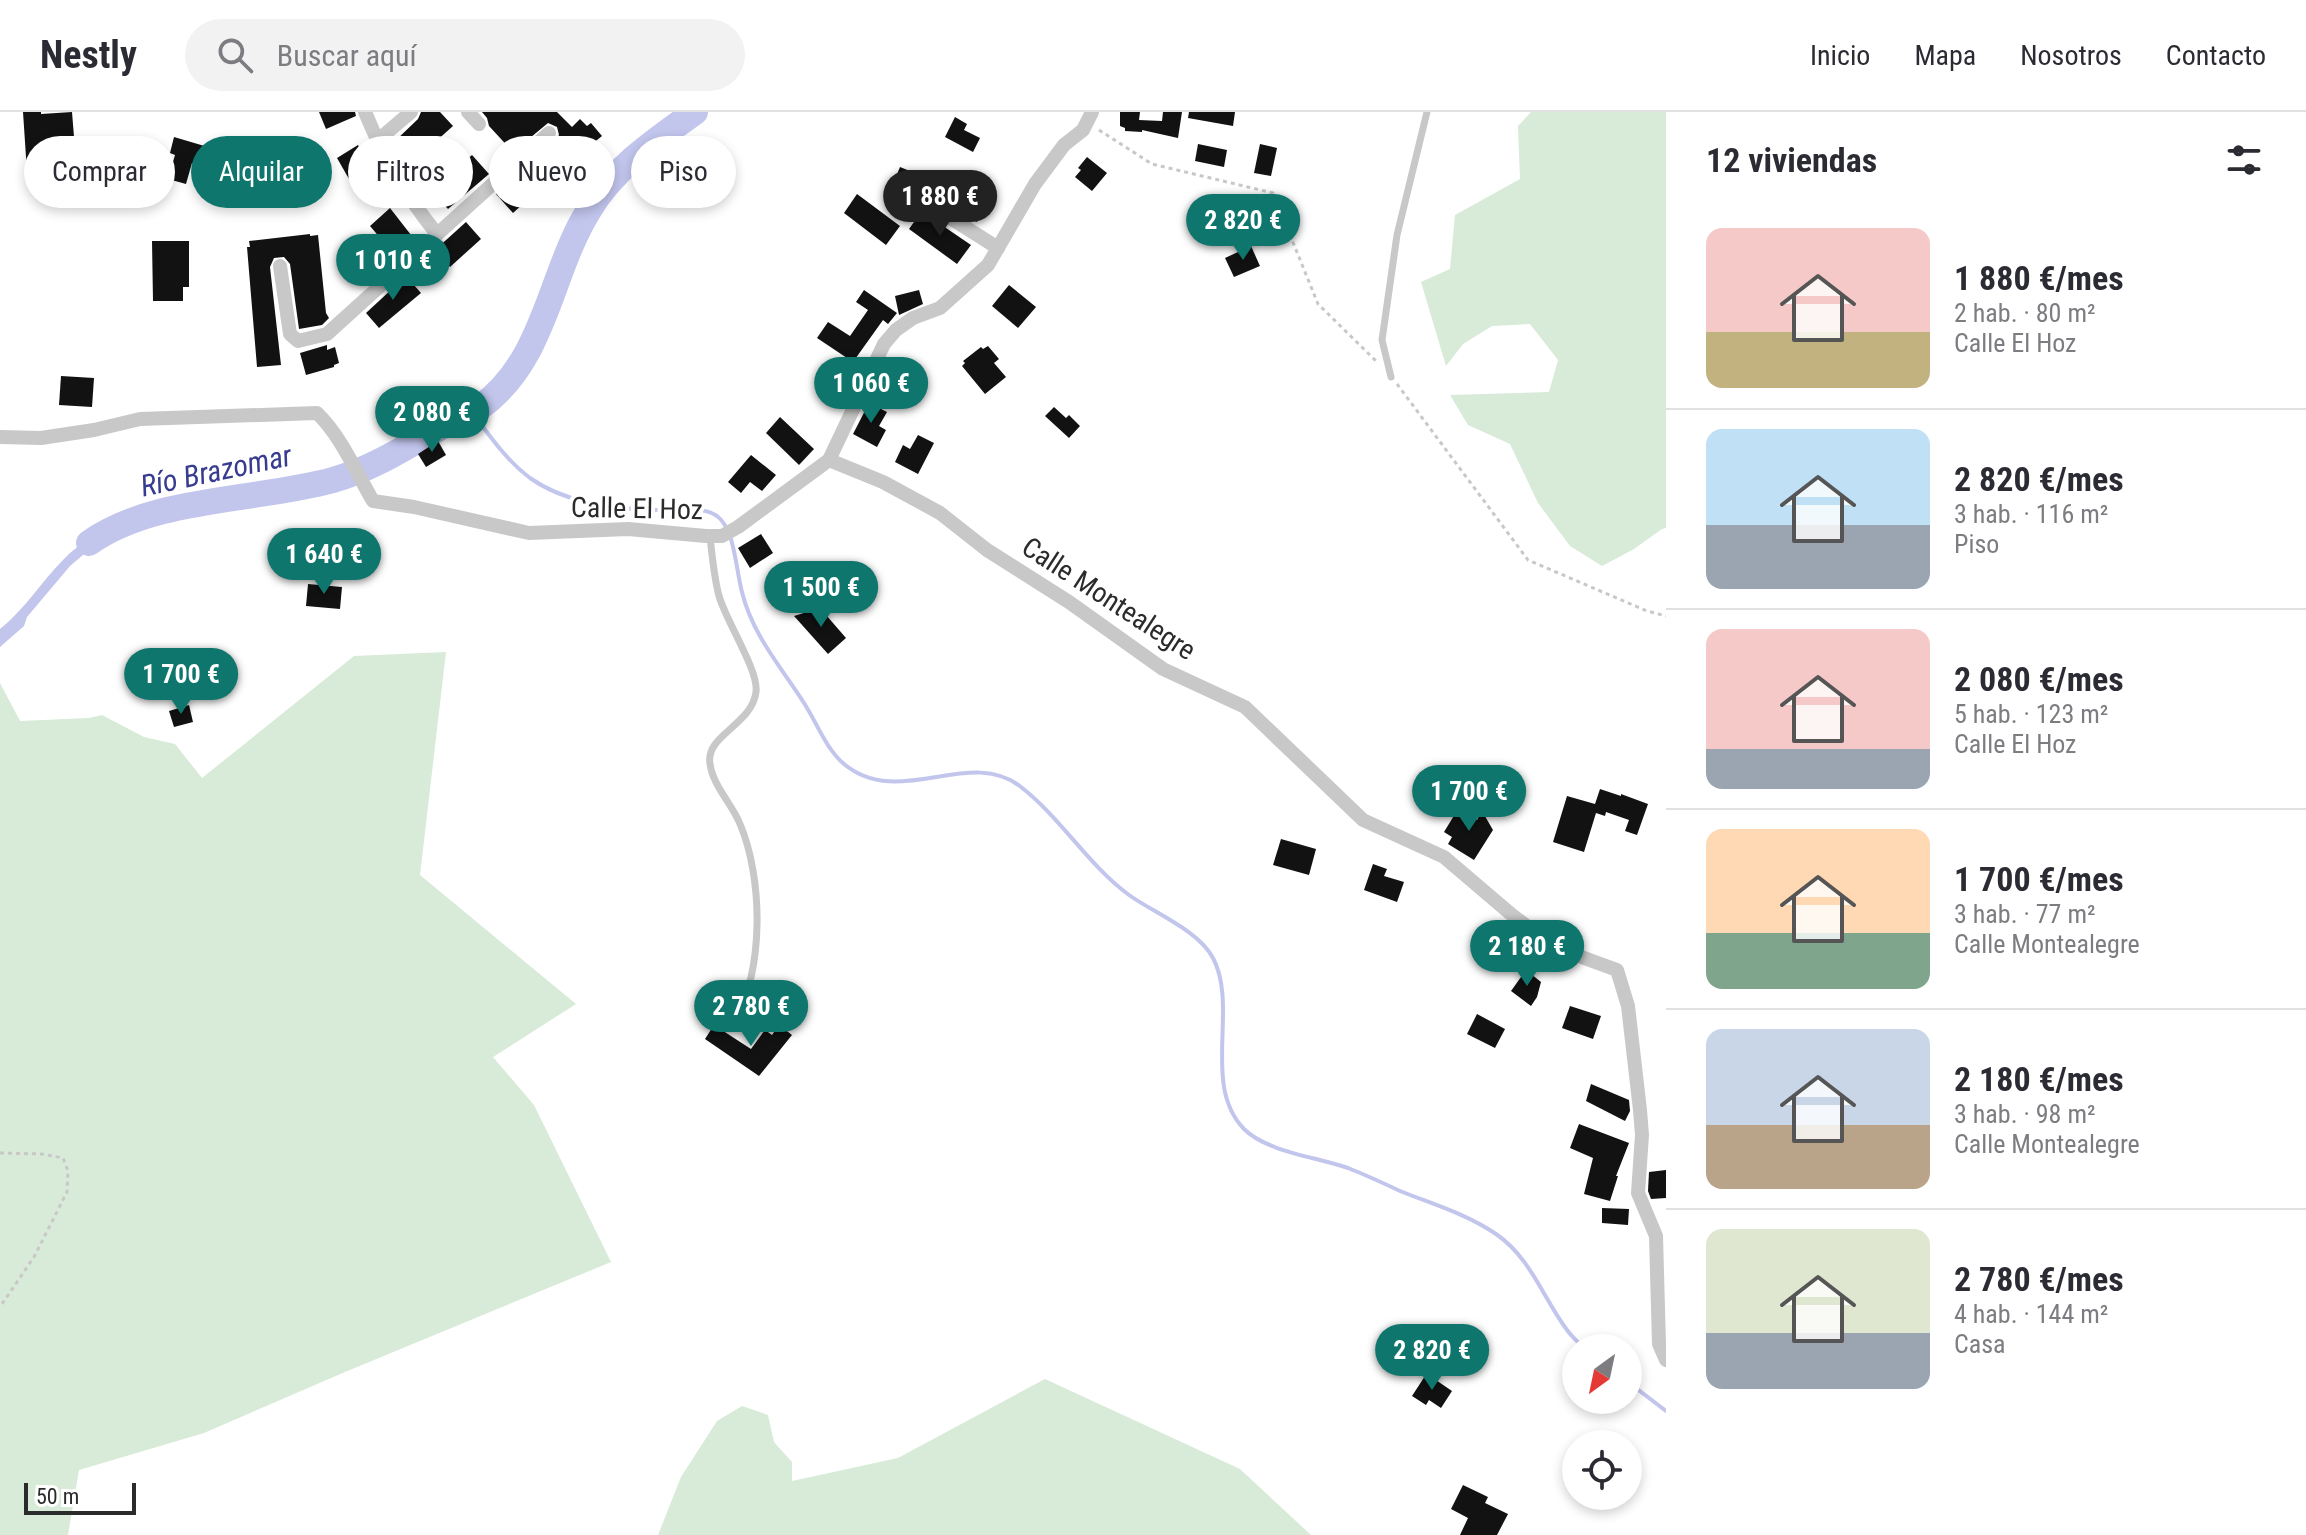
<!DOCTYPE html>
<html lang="es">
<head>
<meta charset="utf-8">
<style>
	body { margin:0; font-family:"Roboto Condensed",sans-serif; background:#f2f2f3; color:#2b2b33; height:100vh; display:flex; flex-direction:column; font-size:30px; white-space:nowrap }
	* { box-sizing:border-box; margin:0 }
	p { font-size:26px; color:#7c7c81 }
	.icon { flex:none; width:44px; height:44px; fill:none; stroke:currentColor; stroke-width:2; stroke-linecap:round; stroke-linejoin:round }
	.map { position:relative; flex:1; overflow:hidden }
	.drawer { display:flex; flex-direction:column; background:#fff; width:640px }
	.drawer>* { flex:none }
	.guide { position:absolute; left:24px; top:24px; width:760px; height:72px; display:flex; gap:16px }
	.needle { width:52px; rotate:213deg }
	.fabs { position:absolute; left:1562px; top:1222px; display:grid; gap:16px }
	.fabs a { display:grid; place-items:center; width:80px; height:80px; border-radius:50%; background:#fff; box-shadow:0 4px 12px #0003; font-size:40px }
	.scale { position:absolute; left:24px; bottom:20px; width:112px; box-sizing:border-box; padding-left:8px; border:4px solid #2b2b2b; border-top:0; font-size:22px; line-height:28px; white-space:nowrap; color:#2b2b2b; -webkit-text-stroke:6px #fff; paint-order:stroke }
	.price { position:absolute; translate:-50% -68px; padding:0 18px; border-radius:28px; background:#0f766e; color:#fff; font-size:26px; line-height:52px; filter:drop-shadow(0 2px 4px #0008) }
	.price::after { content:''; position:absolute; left:50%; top:48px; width:24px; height:18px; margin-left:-12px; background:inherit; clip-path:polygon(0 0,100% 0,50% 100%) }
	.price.selected { background:#222; color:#fff }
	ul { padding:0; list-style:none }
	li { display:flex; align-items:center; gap:24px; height:200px; padding:0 40px }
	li+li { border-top:2px solid #e1e1e2 }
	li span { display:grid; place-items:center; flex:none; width:224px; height:160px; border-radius:16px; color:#555 }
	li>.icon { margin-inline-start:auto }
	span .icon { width:96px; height:96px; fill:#fffc; stroke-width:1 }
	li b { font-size:34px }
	h2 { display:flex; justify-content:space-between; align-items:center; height:96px; padding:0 40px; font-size:34px }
	.pill { padding:0 28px; border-radius:36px; background:#fff; box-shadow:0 4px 12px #0003; font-size:28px; line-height:72px }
	.pill.selected { background:#0f766e; color:#fff }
	header { display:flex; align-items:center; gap:48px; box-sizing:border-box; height:112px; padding:0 40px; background:#fff; border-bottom:2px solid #e1e1e2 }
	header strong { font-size:38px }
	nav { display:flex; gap:44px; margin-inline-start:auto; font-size:28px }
	.search { width:560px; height:72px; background:#f2f2f3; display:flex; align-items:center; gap:20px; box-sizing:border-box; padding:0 28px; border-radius:44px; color:#7c7c81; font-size:30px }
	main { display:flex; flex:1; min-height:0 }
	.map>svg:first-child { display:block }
	.green { fill:#d8ead8 }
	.water { fill:#c2c5ec }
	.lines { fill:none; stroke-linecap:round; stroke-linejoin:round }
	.stream { stroke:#c2c5ec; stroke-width:4 }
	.river { stroke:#c2c5ec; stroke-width:26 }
	.building { fill:#121212 }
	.path { stroke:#c8c8c8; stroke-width:3; stroke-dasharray:4 4; stroke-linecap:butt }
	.service { stroke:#c8c8c8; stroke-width:7 }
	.minor { stroke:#c8c8c8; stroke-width:14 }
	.labels { text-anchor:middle; stroke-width:8; stroke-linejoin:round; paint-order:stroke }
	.street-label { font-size:28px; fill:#2b2b2b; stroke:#fff }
	.water-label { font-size:30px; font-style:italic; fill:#373c90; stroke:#fff }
</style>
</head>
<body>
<header>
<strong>Nestly</strong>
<div class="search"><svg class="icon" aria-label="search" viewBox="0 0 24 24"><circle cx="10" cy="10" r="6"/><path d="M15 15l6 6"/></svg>Buscar aquí</div>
<nav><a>Inicio</a><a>Mapa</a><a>Nosotros</a><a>Contacto</a></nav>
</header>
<main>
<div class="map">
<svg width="1666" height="1423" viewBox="0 0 1666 1423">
	<rect width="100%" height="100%" fill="#fff"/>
	<!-- green -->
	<g class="green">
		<path d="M1531,0h135v416l-4,1 -28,20 -32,17 -32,-20 -32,-43 -28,-59 -42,-19 -18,-30 99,-3 9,-32 -28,-36 -38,2 -29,18 -17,22 -25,-84 29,-13 5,-54 65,-36 -2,-53z"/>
		<path d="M446,540l-26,223 156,129 -83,53 41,48 77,157 -266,110 -141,61 -125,37 -11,65h-68v-852l20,38 69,-3 13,-3 42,22 31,7 27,34 152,-122z"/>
		<path d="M1045,1267l195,90 71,66h-653l23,-58 36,-56 25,-15 26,9 6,27 18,20v19l106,-23z"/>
	</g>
	<!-- water -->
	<path class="water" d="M117,414l-47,40 -43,51 -3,9 -24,21v-18c25,-20 41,-47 64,-70 15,-16 34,-25 53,-33z"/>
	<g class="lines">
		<!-- stream -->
		<g class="stream">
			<path d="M472,300c17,23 34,48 58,66 37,26 88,32 132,32 17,0 40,-4 55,6 18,13 19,55 25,76 10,42 39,75 62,111 13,20 22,46 40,61 55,46 126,-18 177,23 40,31 67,78 108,108 25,18 69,35 84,63 26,49 -12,127 31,171 23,23 73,28 104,39 18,7 35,15 52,23 32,13 67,23 96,43 35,24 47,64 71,96 5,7 11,12 17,18"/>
			<path d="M1628,1270l38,29"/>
		</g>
		<!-- river -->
		<path class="river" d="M89,431c64,-46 168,-42 244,-63 39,-11 73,-33 108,-53 12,-7 26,-12 38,-19 67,-47 70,-134 110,-198 25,-42 67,-70 106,-98"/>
	</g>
	<!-- building -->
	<g class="building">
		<path d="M23,0h18v2l31,-2 3,37 -33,3 2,19 -17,1z"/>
		<path d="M319,0h36l1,4 -30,13z"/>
		<path d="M421,0h19l13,14 -48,43 -8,-12 6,-5 -9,-10 24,-23z"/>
		<path d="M482,0h75l15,15 8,-8 7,7 4,-3 11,13 -32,26 -16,-20 5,-7 -2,-8 -9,-4 -35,29 -24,-26 -2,-8z"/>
		<path d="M1120,0h20l-1,8 23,1 1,-9h19l-4,26 -36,-8v2l-17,-1v-3l-5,-2z"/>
		<path d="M1189,0h46l-2,14 -45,-8z"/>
		<path d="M955,5l12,7 -3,6 16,8 -7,14 -28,-15z"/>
		<path d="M174,25l44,13 -6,19 -20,-6 -6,21 -18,-5 7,-24 -5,-2z"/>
		<path d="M1198,32l29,6 -3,17 -29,-6z"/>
		<path d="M1260,32l17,4 -6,28 -17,-3z"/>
		<path d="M358,33l22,36 -23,12 -20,-35z"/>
		<path d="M472,43l17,19 -41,35 -17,-19z"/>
		<path d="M1087,45l20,16 -15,18 -17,-14 6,-7 -3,-2z"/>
		<path d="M537,46l17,18 -41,37 -17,-19z"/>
		<path d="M900,55l22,9 -6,14 -4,-2 -2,3 -17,-7z"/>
		<path d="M857,82l43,32 -14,19 -42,-32z"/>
		<path d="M965,83l21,11 -9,16 -20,-12z"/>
		<path d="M390,96l21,27 -19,17 -22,-26z"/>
		<path d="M919,103h8l44,30 -14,19 -48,-35z"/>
		<path d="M466,110l15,17 -31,28 -15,-17z"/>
		<path d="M310,122v2l8,-1 8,78 3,5 -7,7 -23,4 -9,-65 -6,-7 -10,1 -4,9 11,98 -24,2 -10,-120h3l-1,-6z"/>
		<path d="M152,129h37v46h-6v14h-30z"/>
		<path d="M1251,134l9,20 -26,11 -9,-19z"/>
		<path d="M406,164l15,17 -42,35 -13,-15z"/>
		<path d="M1009,173l27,22 -18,21 -26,-22z"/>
		<path d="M864,178l33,23 -9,11 -5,-4 -30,42 -36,-24 11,-16 22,14 18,-26 -12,-8z"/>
		<path d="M919,178l4,14 -24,11 -4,-19z"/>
		<path d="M327,233v5l8,-3 4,16 -5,2v2l-28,8 -6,-22z"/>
		<path d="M988,234l11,13 -5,4 12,14 -21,17 -23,-28 3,-3 -2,-2 18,-14 2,2z"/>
		<path d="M920,255l-18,34 -10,-13z"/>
		<path d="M61,264l33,2 -2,29 -33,-2z"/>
		<path d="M869,291l18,9 -8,14 7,4 -9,17 -24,-13z"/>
		<path d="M1054,295l12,11 3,-3 11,11 -11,12 -24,-22z"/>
		<path d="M780,305l34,32 -15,16 -33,-32z"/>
		<path d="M918,323l16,8 -16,31 -23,-12 8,-17 7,4z"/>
		<path d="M438,329l8,14 -20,12 -8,-13z"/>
		<path d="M751,343l25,20 -14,16 -12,-9 -9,11 -13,-11z"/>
		<path d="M761,422l12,19 -23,15 -12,-20z"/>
		<path d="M308,472l34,3 -2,22 -34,-3z"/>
		<path d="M820,496l26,30 -18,16 -34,-38z"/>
		<path d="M189,593l4,17 -19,5 -5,-16z"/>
		<path d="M1600,677l21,7v-2l27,10 -11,31 -12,-4 4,-11 -23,-8 -1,4 -9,-3 -12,39 -31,-10 14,-46 28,8z"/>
		<path d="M1458,697l19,11 5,-9 11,19 -19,30 -26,-16 4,-7 -8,-5z"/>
		<path d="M1281,727l35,10 -7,26 -36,-10z"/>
		<path d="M1373,752l14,5 -3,7 20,6 -7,20 -33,-12z"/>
		<path d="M1526,858l15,12 -4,15 -6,9 -20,-15z"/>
		<path d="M1570,894l31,10 -8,23 -31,-11z"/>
		<path d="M1477,902l28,15 -10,19 -28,-14z"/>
		<path d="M714,913l37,24 14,-19 7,5 7,-10 13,10 -33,41 -54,-37z"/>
		<path d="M1591,972l38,16 1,11 -5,10 -39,-20z"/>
		<path d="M1579,1012l50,19 -13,33h2l-8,25 -26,-7 9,-36 -23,-10z"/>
		<path d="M1666,1058v28l-15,1 -3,-8 1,-19z"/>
		<path d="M1602,1096l27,1 -1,16 -26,-2z"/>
		<path d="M1425,1264h5l22,15 -11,17 -12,-8 -3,5 -14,-9z"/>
		<path d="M1463,1373l25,12 -3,6 23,11 -11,21h-37l8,-17 -17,-9z"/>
	</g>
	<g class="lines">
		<!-- path -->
		<g class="path">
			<path d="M1099,18l53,34 121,29 45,111 58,57"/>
			<path d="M1397,272l131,176 119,51 19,5"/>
			<path d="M0,1041l42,1 21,4 5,13 -1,21 -33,65 -34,50"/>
		</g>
		<!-- service -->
		<g class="service">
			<path d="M1391,265l-9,-37 15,-105 30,-123"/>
			<path d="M710,424c2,20 4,41 9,60 7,25 40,75 37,96 -4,33 -51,43 -46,72 3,22 22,40 30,60 23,54 25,149 -8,200"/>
		</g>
		<!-- minor -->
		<g class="minor">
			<path d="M365,0c18,44 42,85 72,122"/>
			<path d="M468,0l11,12"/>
			<path d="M377,29l34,-29"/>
			<path d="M894,87l12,5 24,1 68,43"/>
			<path d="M280,154l10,68 8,7 29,-7 222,-201"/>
			<path d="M0,325l41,1 53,-8 46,-11 177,-6c24,23 39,59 56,88l41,6 115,26 99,-4 78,7h16l16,-9 91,-67 55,-116 12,-14 17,-12 27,-10 48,-43 47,-81 29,-39 19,-15 9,-18"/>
			<path d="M829,348l54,22 57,31 47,37 82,52 94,67 82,38 118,113 81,37 68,58 42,32 63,23 11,36 12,104 2,25 -4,58 18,43 3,108 7,16"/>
		</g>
	</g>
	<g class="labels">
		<!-- street labels -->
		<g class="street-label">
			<text transform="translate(637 396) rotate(1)" y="10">Calle El Hoz</text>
			<text transform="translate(1109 486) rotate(33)" y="10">Calle Montealegre</text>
		</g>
		<!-- water labels -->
		<g class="water-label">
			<text transform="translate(216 359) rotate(-12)" y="10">Río Brazomar</text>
		</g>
	</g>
</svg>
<div class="fabs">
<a><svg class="needle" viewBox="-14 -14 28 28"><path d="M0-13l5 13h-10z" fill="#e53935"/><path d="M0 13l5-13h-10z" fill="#7c7c81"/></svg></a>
<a><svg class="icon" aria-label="locate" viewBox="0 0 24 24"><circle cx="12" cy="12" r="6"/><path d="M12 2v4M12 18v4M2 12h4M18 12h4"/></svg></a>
</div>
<div class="scale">50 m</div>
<b class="price selected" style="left:940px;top:126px">1 880 €</b>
<b class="price" style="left:1243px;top:150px">2 820 €</b>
<b class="price" style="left:393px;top:190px">1 010 €</b>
<b class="price" style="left:871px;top:313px">1 060 €</b>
<b class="price" style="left:432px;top:342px">2 080 €</b>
<b class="price" style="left:324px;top:484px">1 640 €</b>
<b class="price" style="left:821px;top:517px">1 500 €</b>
<b class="price" style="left:181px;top:604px">1 700 €</b>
<b class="price" style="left:1469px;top:721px">1 700 €</b>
<b class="price" style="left:1527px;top:876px">2 180 €</b>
<b class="price" style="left:751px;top:936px">2 780 €</b>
<b class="price" style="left:1432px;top:1280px">2 820 €</b>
<div class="guide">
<a class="pill">Comprar</a>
<a class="pill selected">Alquilar</a>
<a class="pill">Filtros</a>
<a class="pill">Nuevo</a>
<a class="pill">Piso</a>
</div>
</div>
<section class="drawer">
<h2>12 viviendas<svg class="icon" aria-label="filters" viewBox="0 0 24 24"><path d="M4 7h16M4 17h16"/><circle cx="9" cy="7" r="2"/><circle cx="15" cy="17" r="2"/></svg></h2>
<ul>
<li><span style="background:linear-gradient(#f6c9c9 65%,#c2b280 0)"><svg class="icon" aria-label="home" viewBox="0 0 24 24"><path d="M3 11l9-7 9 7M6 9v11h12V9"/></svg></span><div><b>1 880 €/mes</b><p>2 hab. · 80 m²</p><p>Calle El Hoz</p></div></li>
<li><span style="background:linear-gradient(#bfe0f5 60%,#9aa5b1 0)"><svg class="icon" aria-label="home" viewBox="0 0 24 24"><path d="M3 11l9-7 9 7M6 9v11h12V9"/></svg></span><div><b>2 820 €/mes</b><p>3 hab. · 116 m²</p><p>Piso</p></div></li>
<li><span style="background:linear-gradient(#f6c9c9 75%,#9aa5b1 0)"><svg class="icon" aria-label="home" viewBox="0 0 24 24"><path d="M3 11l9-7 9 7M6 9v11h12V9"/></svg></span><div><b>2 080 €/mes</b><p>5 hab. · 123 m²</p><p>Calle El Hoz</p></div></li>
<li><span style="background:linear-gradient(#ffd9b3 65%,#7fa58c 0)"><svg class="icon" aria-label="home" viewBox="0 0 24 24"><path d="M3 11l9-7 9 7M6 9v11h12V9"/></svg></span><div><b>1 700 €/mes</b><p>3 hab. · 77 m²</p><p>Calle Montealegre</p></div></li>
<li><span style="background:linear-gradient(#c9d6e8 60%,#b9a48a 0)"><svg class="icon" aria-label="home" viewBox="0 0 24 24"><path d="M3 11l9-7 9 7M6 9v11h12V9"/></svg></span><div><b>2 180 €/mes</b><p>3 hab. · 98 m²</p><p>Calle Montealegre</p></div></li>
<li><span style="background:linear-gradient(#dfe7d0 65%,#9aa5b1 0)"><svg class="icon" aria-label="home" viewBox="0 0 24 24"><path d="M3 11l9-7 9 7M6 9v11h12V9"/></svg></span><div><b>2 780 €/mes</b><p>4 hab. · 144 m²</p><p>Casa</p></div></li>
</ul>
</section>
</main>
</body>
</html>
